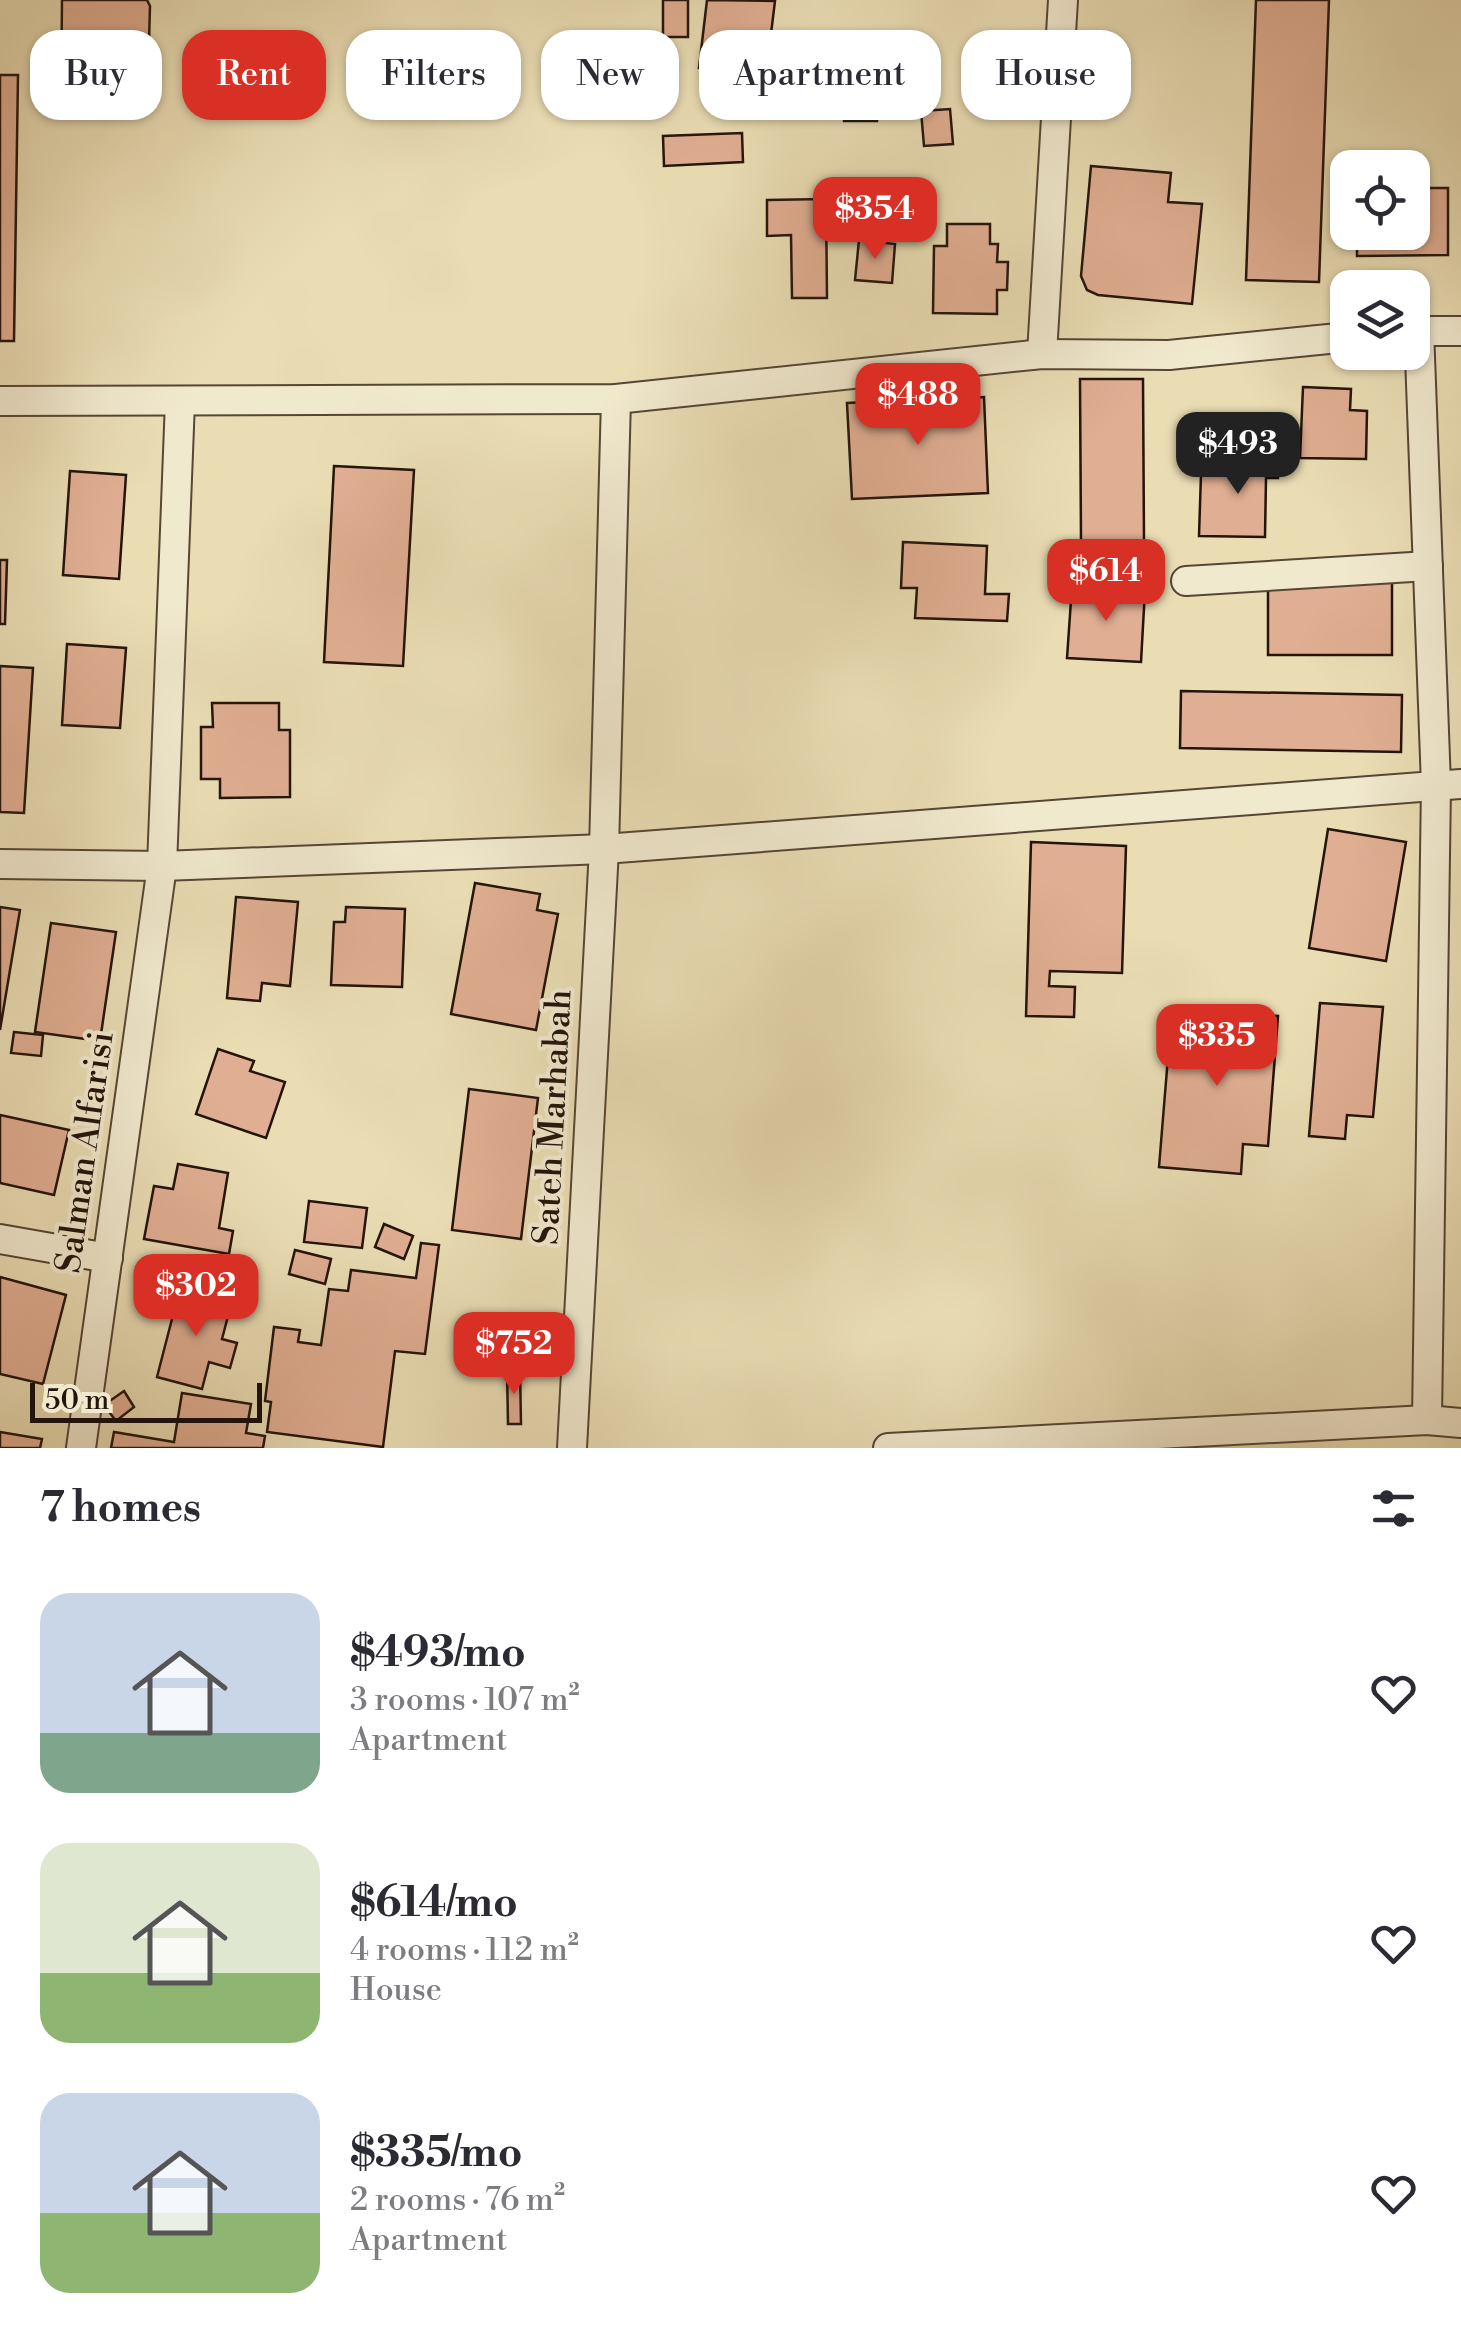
<!DOCTYPE html>
<html lang="en">
<head>
<meta charset="utf-8">
<style>
	body { margin:0; font-family:"Libre Bodoni",serif; background:#f2f2f3; color:#2b2b33; height:100vh; display:flex; flex-direction:column; font-size:38px; white-space:nowrap }
	* { box-sizing:border-box; margin:0 }
	p { font-size:32px; color:#7c7c81 }
	.icon { flex:none; width:55px; height:55px; fill:none; stroke:currentColor; stroke-width:2; stroke-linecap:round; stroke-linejoin:round }
	.map { position:relative; height:1448px; overflow:hidden }
	.panel { display:flex; flex-direction:column; background:#fff; flex:1 }
	.panel>* { flex:none }
	.guide { position:absolute; left:30px; top:30px; width:1402px; height:90px; display:flex; gap:20px }
	.fabs { position:absolute; left:1330px; top:150px; display:grid; gap:20px }
	.fabs a { display:grid; place-items:center; width:100px; height:100px; border-radius:20px; background:#fff; box-shadow:0 2px 8px #0004; font-size:50px }
	.scale { position:absolute; left:30px; bottom:25px; width:232px; box-sizing:border-box; padding-left:10px; border:5px solid #24140b; border-top:0; font-size:28px; line-height:35px; white-space:nowrap; color:#24140b; -webkit-text-stroke:8px #f1e9ce; paint-order:stroke }
	.price { position:absolute; translate:-50% -85px; padding:0 22px; border-radius:20px; background:#d93025; color:#fff; font-size:32px; line-height:65px; filter:drop-shadow(0 2px 5px #0008) }
	.price::after { content:''; position:absolute; left:50%; top:60px; width:30px; height:22px; margin-left:-15px; background:inherit; clip-path:polygon(0 0,100% 0,50% 100%) }
	.price.on { background:#222; color:#fff }
	ul { padding:0; list-style:none }
	li { display:flex; align-items:center; gap:30px; height:250px; padding:0 40px }
	li span { display:grid; place-items:center; flex:none; width:280px; height:200px; border-radius:30px; color:#555 }
	li>.icon { margin-inline-start:auto }
	span .icon { width:120px; height:120px; fill:#fffc; stroke-width:1 }
	li b { font-size:42px }
	h2 { display:flex; justify-content:space-between; align-items:center; height:120px; padding:0 40px; font-size:42px }
	.pill { padding:0 35px; border-radius:30px; background:#fff; box-shadow:0 2px 8px #0004; font-size:35px; line-height:90px }
	.pill.on { background:#d93025; color:#fff }
	.map>svg:first-child { display:block }
	.building { fill:#e0ae92; stroke:#24140b; stroke-width:2.5 }
	.lines { fill:none; stroke-linecap:round; stroke-linejoin:round }
	.minor-casing { stroke:#564635; stroke-width:32 }
	.minor { stroke:#f1e9ce; stroke-width:28 }
	.labels { text-anchor:middle; stroke-width:8; stroke-linejoin:round; paint-order:stroke }
	.street-label { font-size:35px; fill:#24140b; stroke:#f1e9ce }
</style>
</head>
<body>
<div class="map">
<svg width="1461" height="1448" viewBox="0 0 1461 1448">
	<rect width="100%" height="100%" fill="#eaddb4"/>
	<filter id="stains"><feTurbulence type="fractalNoise" baseFrequency=".002" numOctaves="4"/><feColorMatrix values="0 0 0 0 .2 0 0 0 0 .09 0 0 0 0 .02 0 0 0 .5 -.17"/></filter>
	<radialGradient id="worn" r=".72"><stop offset=".6" stop-color="#630" stop-opacity="0"/><stop offset="1" stop-color="#630" stop-opacity=".3"/></radialGradient>
	<!-- building -->
	<g class="building">
		<path d="M62,0h85l3,6 -1,35h-10l-1,61 -77,-1z"/>
		<rect x="663" y="0" width="25" height="37"/>
		<path d="M707,0l68,1 -9,74 -67,-7z"/>
		<path d="M1256,0h73l-10,282 -73,-2z"/>
		<path d="M845,37h33l-1,84h-33z"/>
		<path d="M0,75h18l-4,266h-14z"/>
		<path d="M950,109l3,35 -29,2 -3,-35z"/>
		<path d="M742,133l1,29 -79,4 -1,-30z"/>
		<path d="M1091,166l80,7 -3,29 34,2 -10,100 -94,-9 -11,-5 -6,-14z"/>
		<path d="M1412,188h36v67l-91,1v-24h55z"/>
		<path d="M826,199l1,99h-35l-1,-63 -24,1v-36z"/>
		<path d="M947,224h43v20h8l-1,18h11l-1,28h-10v24l-64,-1 1,-67h13z"/>
		<path d="M859,240l36,4 -3,39 -37,-3z"/>
		<path d="M1080,379h63l1,162 -63,1z"/>
		<path d="M1303,387l48,2 -1,21 17,1 -1,48 -66,-1z"/>
		<path d="M984,397l4,96 -136,6 -5,-96z"/>
		<path d="M1235,452h43v26h-12l-1,59 -66,-1 2,-62 34,1z"/>
		<path d="M334,466l80,4 -11,196 -79,-4z"/>
		<path d="M70,471l56,4 -7,104 -56,-4z"/>
		<path d="M903,542l84,4 -2,48h24l-2,27 -92,-3 2,-30h-16z"/>
		<path d="M0,560h7l-2,64h-5z"/>
		<rect x="1268" y="580" width="124" height="75"/>
		<path d="M1072,586l73,4 -4,72 -74,-4z"/>
		<path d="M67,644l59,4 -6,80 -58,-3z"/>
		<path d="M0,666l33,2 -9,145 -24,-1z"/>
		<path d="M1181,691l221,4 -1,57 -221,-4z"/>
		<path d="M212,703h67v27h11v67l-70,1v-19h-19v-52h12z"/>
		<path d="M1328,829l78,13 -20,119 -77,-13z"/>
		<path d="M1031,842l95,4 -4,127 -72,-2 -1,15 26,1 -1,30 -48,-1z"/>
		<path d="M475,883l65,11 -3,16 21,4 -22,116 -85,-16z"/>
		<path d="M236,897l62,5 -8,84 -28,-3 -2,18 -33,-3z"/>
		<path d="M0,907l20,3 -20,120z"/>
		<path d="M346,907l59,2 -3,78 -71,-2 3,-63h11z"/>
		<path d="M51,923l65,9 -16,109 -65,-9z"/>
		<path d="M1320,1003l63,4 -10,110 -26,-2 -2,24 -36,-3z"/>
		<path d="M1172,1008l106,8 -10,130 -25,-2 -2,30 -82,-7z"/>
		<path d="M14,1032l29,3 -2,21 -30,-3z"/>
		<path d="M218,1049l36,12 -4,10 35,11 -19,56 -70,-24z"/>
		<path d="M469,1089l69,9 -17,141 -69,-9z"/>
		<path d="M0,1115l69,15 -15,65 -54,-12z"/>
		<path d="M178,1164l50,9 -9,55 14,3 -4,23 -85,-15 10,-53 19,3z"/>
		<path d="M309,1201l58,7 -5,40 -58,-6z"/>
		<path d="M384,1224l29,12 -9,23 -29,-12z"/>
		<path d="M421,1243l18,2 -14,109 -30,-3 -12,96 -116,-15 4,-30 -6,-1 9,-74 26,3 -2,12 23,3 8,-56 19,2 3,-21 65,8z"/>
		<path d="M295,1250l36,9 -6,25 -36,-10z"/>
		<path d="M0,1277l66,18 -23,89 -43,-10z"/>
		<path d="M180,1288l52,13 -10,38 15,4 -7,25 -21,-6 -7,27 -45,-12z"/>
		<path d="M507,1370h13l1,54h-13z"/>
		<path d="M124,1391l10,16 -18,14 -12,-16z"/>
		<path d="M182,1393l69,11 -5,29 19,3 -2,12h-152l3,-16 60,10z"/>
		<path d="M0,1432l42,7 -2,9h-40z"/>
	</g>
	<g class="lines">
		<defs>
			<g id="minor">
				<path d="M1419,330l17,455 -9,635"/>
				<path d="M1412,331h49"/>
				<path d="M1042,354l21,-354"/>
				<path d="M0,401l616,-2 426,-45 127,1 179,-18"/>
				<path d="M1186,581l242,-15"/>
				<path d="M0,864l162,2 442,-17 857,-65"/>
				<path d="M0,1239l108,19"/>
				<path d="M81,1448l81,-582 18,-465"/>
				<path d="M572,1448l32,-599 12,-450"/>
				<path d="M888,1448l539,-28 34,3"/>
			</g>
		</defs>
		<!-- minor casing -->
		<use href="#minor" class="minor-casing"/>
		<!-- minor -->
		<use href="#minor" class="minor"/>
	</g>
	<g class="labels">
		<!-- street labels -->
		<g class="street-label">
			<text transform="translate(552 1117) rotate(-87)" y="12">Sateh Marhabah</text>
			<text transform="translate(84 1152) rotate(-82)" y="12">Salman Alfarisi</text>
		</g>
	</g>
	<rect width="100%" height="100%" filter="url(#stains)"/>
	<rect width="100%" height="100%" fill="url(#worn)"/>
</svg>
<div class="fabs">
<a><svg class="icon" aria-label="locate" viewBox="0 0 24 24"><circle cx="12" cy="12" r="6"/><path d="M12 2v4M12 18v4M2 12h4M18 12h4"/></svg></a>
<a><svg class="icon" aria-label="layers" viewBox="0 0 24 24"><path d="M12 4l9 5-9 5-9-5zM3 14l9 5 9-5"/></svg></a>
</div>
<div class="scale">50 m</div>
<b class="price" style="left:875px;top:262px">$354</b>
<b class="price" style="left:918px;top:448px">$488</b>
<b class="price on" style="left:1238px;top:497px">$493</b>
<b class="price" style="left:1106px;top:624px">$614</b>
<b class="price" style="left:1217px;top:1089px">$335</b>
<b class="price" style="left:196px;top:1339px">$302</b>
<b class="price" style="left:514px;top:1397px">$752</b>
<div class="guide">
<a class="pill">Buy</a>
<a class="pill on">Rent</a>
<a class="pill">Filters</a>
<a class="pill">New</a>
<a class="pill">Apartment</a>
<a class="pill">House</a>
</div>
</div>
<section class="panel">
<h2>7 homes<svg class="icon" aria-label="filters" viewBox="0 0 24 24"><path d="M4 7h16M4 17h16"/><circle cx="9" cy="7" r="2"/><circle cx="15" cy="17" r="2"/></svg></h2>
<ul>
<li><span style="background:linear-gradient(#c9d6e8 70%,#7fa58c 0)"><svg class="icon" aria-label="home" viewBox="0 0 24 24"><path d="M3 11l9-7 9 7M6 9v11h12V9"/></svg></span><div><b>$493/mo</b><p>3 rooms · 107 m²</p><p>Apartment</p></div><svg class="icon" aria-label="heart" viewBox="0 0 24 24"><path d="M12 20l-8-8c-3-5 5-10 8-4 3-6 11-1 8 4z"/></svg></li>
<li><span style="background:linear-gradient(#dfe7d0 65%,#8fb573 0)"><svg class="icon" aria-label="home" viewBox="0 0 24 24"><path d="M3 11l9-7 9 7M6 9v11h12V9"/></svg></span><div><b>$614/mo</b><p>4 rooms · 112 m²</p><p>House</p></div><svg class="icon" aria-label="heart" viewBox="0 0 24 24"><path d="M12 20l-8-8c-3-5 5-10 8-4 3-6 11-1 8 4z"/></svg></li>
<li><span style="background:linear-gradient(#c9d6e8 60%,#8fb573 0)"><svg class="icon" aria-label="home" viewBox="0 0 24 24"><path d="M3 11l9-7 9 7M6 9v11h12V9"/></svg></span><div><b>$335/mo</b><p>2 rooms · 76 m²</p><p>Apartment</p></div><svg class="icon" aria-label="heart" viewBox="0 0 24 24"><path d="M12 20l-8-8c-3-5 5-10 8-4 3-6 11-1 8 4z"/></svg></li>
</ul>
</section>
</body>
</html>
